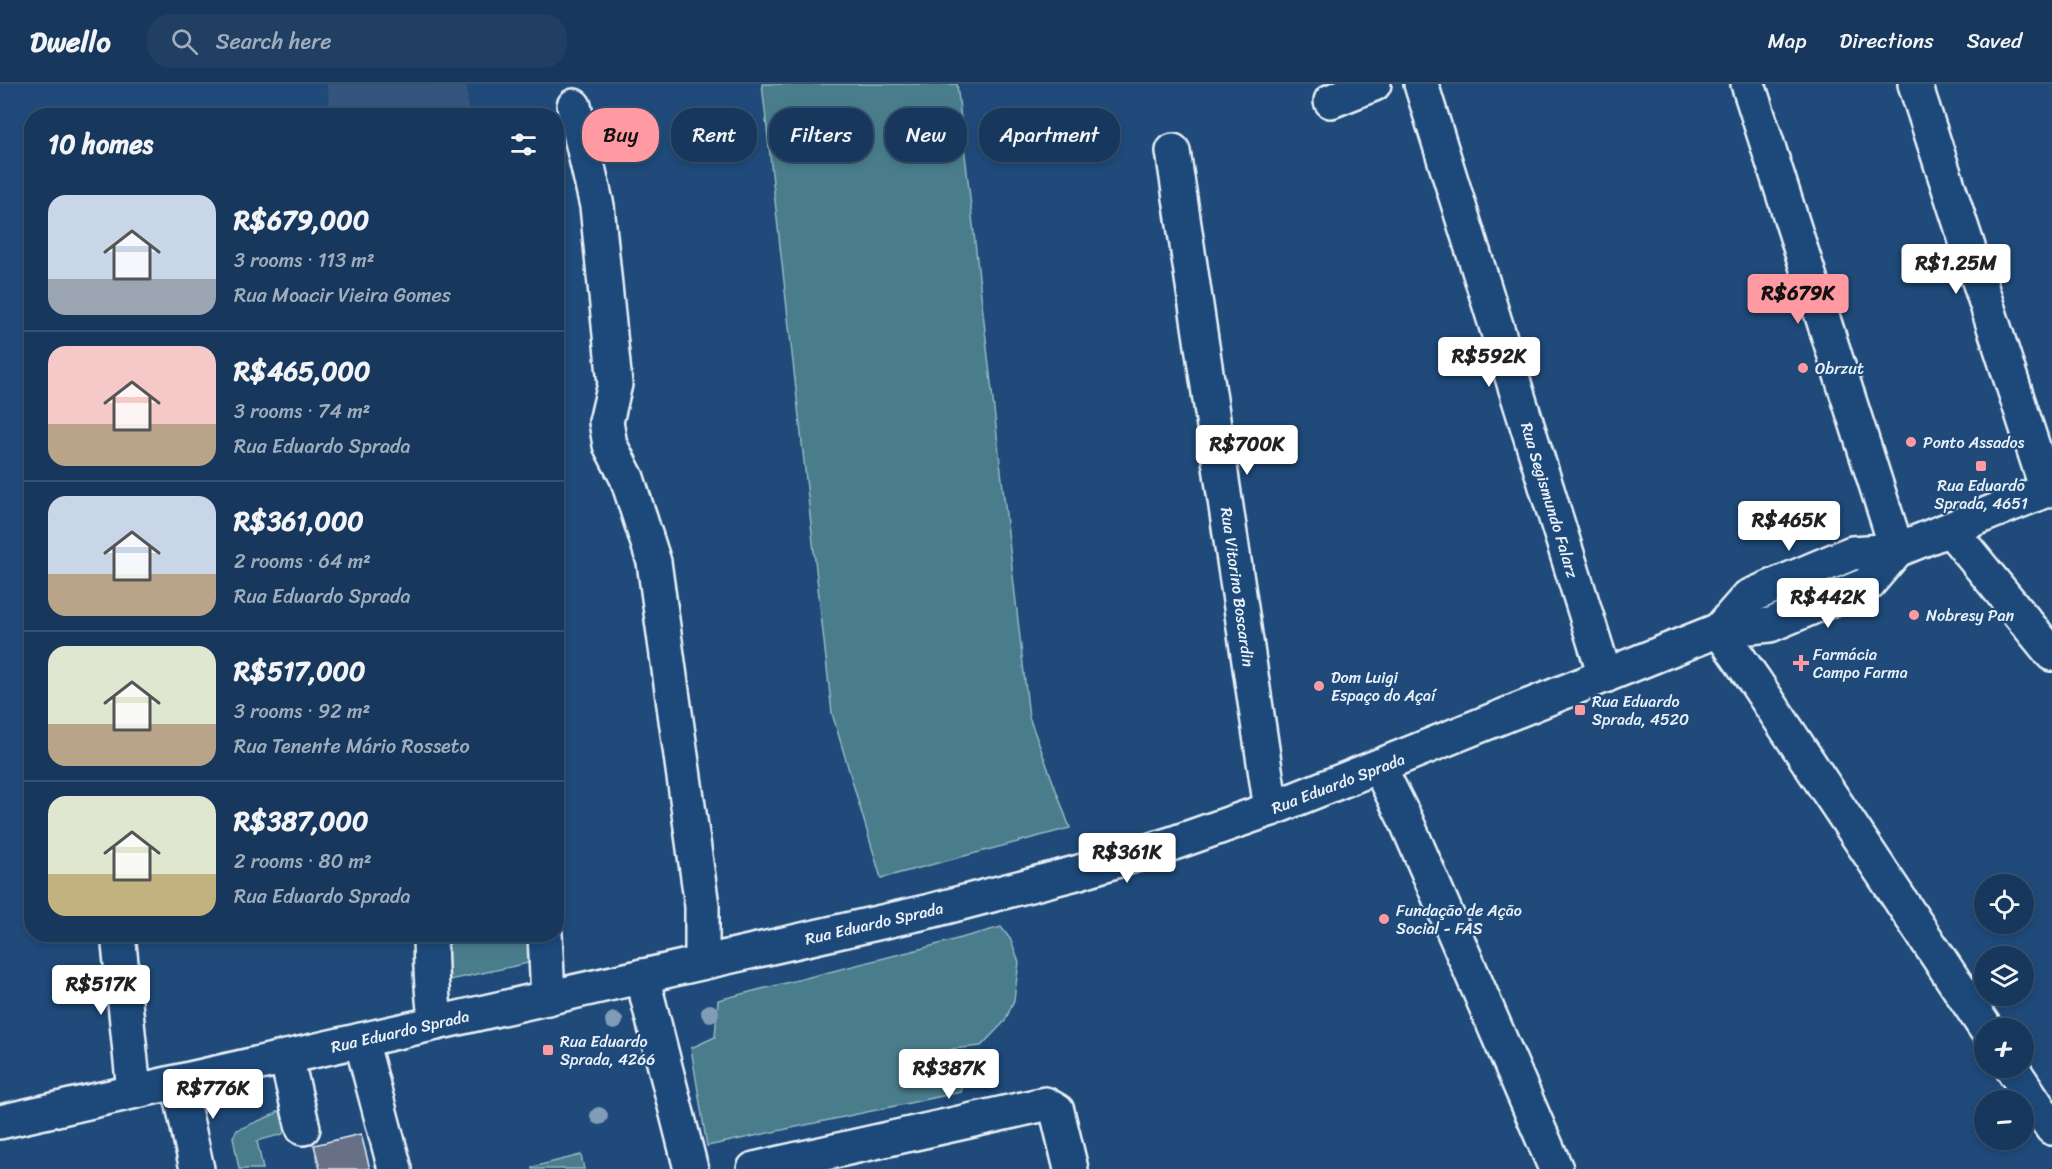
<!DOCTYPE html>
<html lang="en">
<head>
<meta charset="utf-8">
<style>
	body { margin:0; font-family:Sriracha,sans-serif; background:#203f62; color:#f1f3f6; height:100vh; display:flex; flex-direction:column; font-size:22px; white-space:nowrap }
	* { box-sizing:border-box; margin:0 }
	p { font-size:20px; color:#9eacbb }
	.icon { flex:none; width:33px; height:33px; fill:none; stroke:currentColor; stroke-width:2; stroke-linecap:round; stroke-linejoin:round }
	.map { position:relative; flex:1; overflow:hidden }
	.sheet { position:absolute; left:24px; top:24px; width:540px; height:834px; display:flex; flex-direction:column; background:#17385c; border-radius:24px; box-shadow:0 3px 9px #0003,0 0 0 2px #365272 }
	.sheet>* { flex:none }
	.banner { position:absolute; left:582px; top:24px; width:570px; height:54px; display:flex; gap:12px }
	.controls { position:absolute; left:1974px; top:790px; display:grid; gap:12px }
	.controls a { display:grid; place-items:center; width:60px; height:60px; border-radius:50%; background:#17385c; box-shadow:0 3px 9px #0003,0 0 0 2px #365272; font-size:30px }
	.price { position:absolute; translate:-50% -51px; padding:0 14px; border-radius:6px; background:#fff; color:#222; font-size:20px; line-height:39px; filter:drop-shadow(0 2px 3px #0008) }
	.price::after { content:''; position:absolute; left:50%; top:36px; width:18px; height:14px; margin-left:-9px; background:inherit; clip-path:polygon(0 0,100% 0,50% 100%) }
	.price.active { background:#ff9aa2; color:#111 }
	ul { padding:0; list-style:none }
	li { display:flex; align-items:center; gap:18px; height:150px; padding:0 24px }
	li+li { border-top:2px solid #365272 }
	li span { display:grid; place-items:center; flex:none; width:168px; height:120px; border-radius:18px; color:#555 }
	li>.icon { margin-inline-start:auto }
	span .icon { width:72px; height:72px; fill:#fffc; stroke-width:1 }
	li b { font-size:26px }
	h2 { display:flex; justify-content:space-between; align-items:center; height:72px; padding:0 24px; font-size:26px }
	.pill { padding:0 21px; border-radius:24px; background:#17385c; box-shadow:0 3px 9px #0003,0 0 0 2px #365272; font-size:21px; line-height:54px }
	.pill.active { background:#ff9aa2; color:#111 }
	header { display:flex; align-items:center; gap:36px; box-sizing:border-box; height:84px; padding:0 30px; background:#17385c; border-bottom:2px solid #365272 }
	header strong { font-size:28px }
	nav { display:flex; gap:33px; margin-inline-start:auto; font-size:21px }
	.search { width:420px; height:54px; background:#203f62; display:flex; align-items:center; gap:15px; box-sizing:border-box; padding:0 21px; border-radius:24px; color:#9eacbb; font-size:22px }
	.map>svg:first-child { display:block }
	.built { fill:#35557e }
	.green { fill:#487d8c; stroke:#98b7c2; stroke-width:1.5 }
	.building { fill:#677088; stroke:#e8f1f8; stroke-width:1.5 }
	.lines { fill:none; stroke-linecap:round; stroke-linejoin:round }
	.minor-casing { stroke:#e8f1f8; stroke-width:38 }
	.major-casing { stroke:#e8f1f8; stroke-width:38 }
	.minor { stroke:#1f4a7a; stroke-width:33 }
	.major { stroke:#1f4a7a; stroke-width:33 }
	.tree { fill:#809cb6 }
	.poi-dot { fill:#ff9aa2; stroke:#1f4a7a; stroke-width:2 }
	.labels { text-anchor:middle; stroke-width:4.5; stroke-linejoin:round; paint-order:stroke }
	.poi-label { font-size:16px; fill:#e8f1f8; stroke:#1f4a7a; text-anchor:start }
	.street-label { font-size:16px; fill:#e8f1f8; stroke:#1f4a7a }
</style>
</head>
<body>
<header>
<strong>Dwello</strong>
<div class="search"><svg class="icon" aria-label="search" viewBox="0 0 24 24"><circle cx="10" cy="10" r="6"/><path d="M15 15l6 6"/></svg>Search here</div>
<nav><a>Map</a><a>Directions</a><a>Saved</a></nav>
</header>
<div class="map">
<svg width="2052" height="1085" viewBox="0 0 2052 1085">
	<rect width="100%" height="100%" fill="#1f4a7a"/>
	<filter id="ink" filterUnits="userSpaceOnUse"><feTurbulence type="fractalNoise" baseFrequency=".0167" numOctaves="2"/><feDisplacementMap in="SourceGraphic" scale="12" xChannelSelector="R" yChannelSelector="G"/><feConvolveMatrix kernelMatrix="1 2 1 2 8 2 1 2 1" color-interpolation-filters="sRGB"/></filter>
	<g filter="url(#ink)">
		<!-- built -->
		<path class="built" d="M327,0h139l3,31h-139z"/>
		<!-- green -->
		<g class="green">
			<path d="M762,0h195l72,633 41,111 -189,50 -49,-165z"/>
			<path d="M1001,843l10,13 8,22 -5,38 -9,21 -24,25 -29,3 -3,15 18,8 -6,20 -254,54 -16,-98 24,-11 3,-37 206,-52z"/>
			<path d="M448,851h82l3,27 -88,19 -5,-27z"/>
			<path d="M287,1020l5,6 -9,24 -26,7 6,28h-24l-6,-32 4,-7 38,-16z"/>
			<path d="M581,1071l3,14h-52v-2z"/>
		</g>
		<!-- building -->
		<path class="building" d="M361,1050l9,35h-50l-6,-24z"/>
		<g class="lines">
			<defs>
				<g id="minor">
					<path d="M1421,0l184,592"/>
					<path d="M1748,0l149,466"/>
					<path d="M1915,0l132,406"/>
					<path d="M1331,17l43,-17"/>
					<path d="M574,22l23,100 18,178 -9,38 4,23 17,33 27,84 48,344v56"/>
					<path d="M1173,67l98,658"/>
					<path d="M1950,445l102,125"/>
					<path d="M1719,546l37,53 230,346"/>
					<path d="M1379,683l28,56 149,346"/>
					<path d="M118,850l16,157"/>
					<path d="M434,850l-4,5c1,28 1,56 6,84"/>
					<path d="M545,850l3,64"/>
					<path d="M642,892l49,193"/>
					<path d="M361,956l34,129"/>
					<path d="M286,973l17,71"/>
					<path d="M2012,984l40,60"/>
					<path d="M178,998l19,87"/>
					<path d="M754,1085l291,-65 12,7 14,58"/>
				</g>
				<g id="major">
					<path d="M1719,546l29,-33 104,-44 45,-3 155,-62"/>
					<path d="M0,1038l930,-211 146,-38 95,-29 100,-35 448,-179 51,-5 98,-41 29,-34"/>
				</g>
			</defs>
			<!-- minor casing -->
			<use href="#minor" class="minor-casing"/>
			<!-- major casing -->
			<use href="#major" class="major-casing"/>
			<!-- minor -->
			<use href="#minor" class="minor"/>
			<!-- major -->
			<use href="#major" class="major"/>
		</g>
		<!-- trees -->
		<g class="tree">
			<circle cx="710" cy="929" r="9"/>
			<circle cx="614" cy="937" r="9"/>
			<circle cx="599" cy="1032" r="9"/>
		</g>
	</g>
	<!-- markers -->
	<g class="poi-dot">
		<circle cx="1803" cy="284" r="6"/>
		<circle cx="1911" cy="358" r="6"/>
		<rect x="1975" y="376" width="12" height="12" rx="3"/>
		<circle cx="1914" cy="531" r="6"/>
		<path d="M1798 570h6v6h6v6h-6v6h-6v-6h-6v-6h6z"/>
		<circle cx="1319" cy="602" r="6"/>
		<rect x="1574" y="620" width="12" height="12" rx="3"/>
		<circle cx="1384" cy="835" r="6"/>
		<rect x="542" y="960" width="12" height="12" rx="3"/>
	</g>
	<g class="labels">
		<!-- poi labels -->
		<g class="poi-label">
			<text x="1815" y="290">Obrzut</text>
			<text x="1923" y="364">Ponto Assados</text>
			<text x="1981" y="407" text-anchor="middle">Rua Eduardo<tspan x="1981" dy="18">Sprada, 4651</tspan></text>
			<text x="1926" y="537">Nobresy Pan</text>
			<text x="1813" y="576">Farmácia<tspan x="1813" dy="18">Campo Farma</tspan></text>
			<text x="1331" y="599">Dom Luigi<tspan x="1331" dy="18">Espaço do Açaí</tspan></text>
			<text x="1592" y="623">Rua Eduardo<tspan x="1592" dy="18">Sprada, 4520</tspan></text>
			<text x="1396" y="832">Fundação de Ação<tspan x="1396" dy="18">Social - FAS</tspan></text>
			<text x="560" y="963">Rua Eduardo<tspan x="560" dy="18">Sprada, 4266</tspan></text>
		</g>
		<!-- street labels -->
		<g class="street-label">
			<text transform="translate(1550 416) rotate(73)" y="6">Rua Segismundo Falarz</text>
			<text transform="translate(1238 503) rotate(82)" y="6">Rua Vitorino Boscardin</text>
			<text transform="translate(1338 699) rotate(-21)" y="6">Rua Eduardo Sprada</text>
			<text transform="translate(874 839) rotate(-13)" y="6">Rua Eduardo Sprada</text>
			<text transform="translate(400 947) rotate(-13)" y="6">Rua Eduardo Sprada</text>
		</g>
	</g>
</svg>
<div class="controls">
<a><svg class="icon" aria-label="locate" viewBox="0 0 24 24"><circle cx="12" cy="12" r="6"/><path d="M12 2v4M12 18v4M2 12h4M18 12h4"/></svg></a>
<a><svg class="icon" aria-label="layers" viewBox="0 0 24 24"><path d="M12 4l9 5-9 5-9-5zM3 14l9 5 9-5"/></svg></a>
<a>+</a>
<a>−</a>
</div>
<b class="price" style="left:1956px;top:211px">R$1.25M</b>
<b class="price active" style="left:1798px;top:241px">R$679K</b>
<b class="price" style="left:1489px;top:304px">R$592K</b>
<b class="price" style="left:1247px;top:392px">R$700K</b>
<b class="price" style="left:1789px;top:468px">R$465K</b>
<b class="price" style="left:1828px;top:545px">R$442K</b>
<b class="price" style="left:1127px;top:800px">R$361K</b>
<b class="price" style="left:101px;top:932px">R$517K</b>
<b class="price" style="left:949px;top:1016px">R$387K</b>
<b class="price" style="left:213px;top:1036px">R$776K</b>
<div class="banner">
<a class="pill active">Buy</a>
<a class="pill">Rent</a>
<a class="pill">Filters</a>
<a class="pill">New</a>
<a class="pill">Apartment</a>
</div>
<section class="sheet">
<h2>10 homes<svg class="icon" aria-label="filters" viewBox="0 0 24 24"><path d="M4 7h16M4 17h16"/><circle cx="9" cy="7" r="2"/><circle cx="15" cy="17" r="2"/></svg></h2>
<ul>
<li><span style="background:linear-gradient(#c9d6e8 70%,#9aa5b1 0)"><svg class="icon" aria-label="home" viewBox="0 0 24 24"><path d="M3 11l9-7 9 7M6 9v11h12V9"/></svg></span><div><b>R$679,000</b><p>3 rooms · 113 m²</p><p>Rua Moacir Vieira Gomes</p></div></li>
<li><span style="background:linear-gradient(#f6c9c9 65%,#b9a48a 0)"><svg class="icon" aria-label="home" viewBox="0 0 24 24"><path d="M3 11l9-7 9 7M6 9v11h12V9"/></svg></span><div><b>R$465,000</b><p>3 rooms · 74 m²</p><p>Rua Eduardo Sprada</p></div></li>
<li><span style="background:linear-gradient(#c9d6e8 65%,#b9a48a 0)"><svg class="icon" aria-label="home" viewBox="0 0 24 24"><path d="M3 11l9-7 9 7M6 9v11h12V9"/></svg></span><div><b>R$361,000</b><p>2 rooms · 64 m²</p><p>Rua Eduardo Sprada</p></div></li>
<li><span style="background:linear-gradient(#dfe7d0 65%,#b9a48a 0)"><svg class="icon" aria-label="home" viewBox="0 0 24 24"><path d="M3 11l9-7 9 7M6 9v11h12V9"/></svg></span><div><b>R$517,000</b><p>3 rooms · 92 m²</p><p>Rua Tenente Mário Rosseto</p></div></li>
<li><span style="background:linear-gradient(#dfe7d0 65%,#c2b280 0)"><svg class="icon" aria-label="home" viewBox="0 0 24 24"><path d="M3 11l9-7 9 7M6 9v11h12V9"/></svg></span><div><b>R$387,000</b><p>2 rooms · 80 m²</p><p>Rua Eduardo Sprada</p></div></li>
</ul>
</section>
</div>
</body>
</html>
